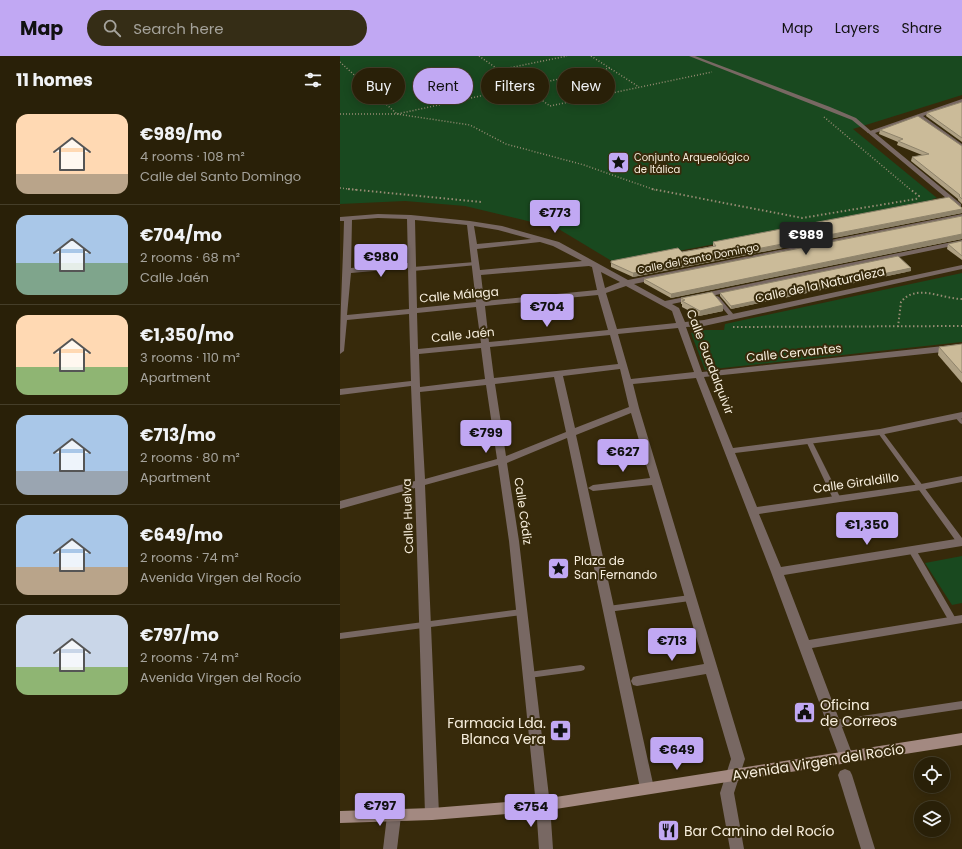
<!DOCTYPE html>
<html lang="en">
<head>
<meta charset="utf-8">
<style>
	body { margin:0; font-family:Poppins,sans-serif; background:#352d16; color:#f1f3f6; height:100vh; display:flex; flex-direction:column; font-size:15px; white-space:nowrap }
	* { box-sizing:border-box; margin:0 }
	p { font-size:13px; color:#a5a39c }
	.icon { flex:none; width:22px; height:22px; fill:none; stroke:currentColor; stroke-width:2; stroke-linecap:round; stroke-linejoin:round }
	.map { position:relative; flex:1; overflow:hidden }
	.drawer { display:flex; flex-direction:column; background:#292008; width:340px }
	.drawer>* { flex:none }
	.hud { position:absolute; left:12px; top:12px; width:380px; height:36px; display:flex; gap:8px }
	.fabs { position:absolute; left:574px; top:701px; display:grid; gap:8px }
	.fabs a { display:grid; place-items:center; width:36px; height:36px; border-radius:50%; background:#292008; box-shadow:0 2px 10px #0003,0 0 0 1px #453e29; font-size:20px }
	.price { position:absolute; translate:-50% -34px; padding:0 9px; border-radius:4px; background:#c1a8f3; color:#111; font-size:13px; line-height:26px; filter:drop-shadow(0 1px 2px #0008) }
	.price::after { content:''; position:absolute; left:50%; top:24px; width:12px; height:9px; margin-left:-6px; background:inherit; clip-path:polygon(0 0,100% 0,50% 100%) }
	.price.selected { background:#222; color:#fff }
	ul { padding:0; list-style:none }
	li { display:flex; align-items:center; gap:12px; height:100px; padding:0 16px }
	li+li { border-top:1px solid #453e29 }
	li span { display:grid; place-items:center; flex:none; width:112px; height:80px; border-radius:12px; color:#555 }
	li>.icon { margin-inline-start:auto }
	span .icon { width:48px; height:48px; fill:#fffc; stroke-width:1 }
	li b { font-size:17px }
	h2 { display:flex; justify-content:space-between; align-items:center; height:48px; padding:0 16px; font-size:17px }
	.chip { padding:0 14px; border-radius:18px; background:#292008; box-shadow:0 2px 10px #0003,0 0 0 1px #453e29; font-size:14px; line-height:36px }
	.chip.selected { background:#c1a8f3; color:#111 }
	header { display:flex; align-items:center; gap:24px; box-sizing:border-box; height:56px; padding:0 20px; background:#c1a8f3; color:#111 }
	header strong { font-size:19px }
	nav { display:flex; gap:22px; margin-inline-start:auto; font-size:14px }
	.search { width:280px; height:36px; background:#352d16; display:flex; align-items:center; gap:10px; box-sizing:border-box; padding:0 14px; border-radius:22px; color:#a5a39c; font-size:15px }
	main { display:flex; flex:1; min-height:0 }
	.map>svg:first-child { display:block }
	.green { fill:#19491f }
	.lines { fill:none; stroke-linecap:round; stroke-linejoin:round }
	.path-far1 { stroke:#968b73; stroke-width:1.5; stroke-dasharray:1 2; stroke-linecap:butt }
	.path { stroke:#968b73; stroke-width:2; stroke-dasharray:1.5 2.5; stroke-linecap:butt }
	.lane { fill:#786863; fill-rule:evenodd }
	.street { fill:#786863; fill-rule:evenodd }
	.secondary { fill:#a38981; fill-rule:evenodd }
	.wall { fill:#afa184 }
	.shaded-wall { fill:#8e836b }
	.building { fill:#cbbb99; stroke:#8e836b }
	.labels { text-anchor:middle; stroke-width:4; stroke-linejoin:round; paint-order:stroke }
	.far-poi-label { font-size:10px; fill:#f7eedd; stroke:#372a0b; text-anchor:start }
	.far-street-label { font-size:10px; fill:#f7eedd; stroke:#372a0b }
	.street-label { font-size:12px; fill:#f7eedd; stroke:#372a0b }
	.poi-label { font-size:12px; fill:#f7eedd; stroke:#372a0b; text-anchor:start }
	.near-poi-label { font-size:14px; fill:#f7eedd; stroke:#372a0b; text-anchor:start }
	.near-street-label { font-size:14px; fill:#f7eedd; stroke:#372a0b }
</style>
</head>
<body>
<header>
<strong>Map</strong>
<div class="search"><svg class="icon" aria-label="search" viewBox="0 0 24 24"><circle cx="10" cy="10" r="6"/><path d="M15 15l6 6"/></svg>Search here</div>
<nav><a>Map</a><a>Layers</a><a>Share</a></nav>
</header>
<main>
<section class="drawer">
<h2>11 homes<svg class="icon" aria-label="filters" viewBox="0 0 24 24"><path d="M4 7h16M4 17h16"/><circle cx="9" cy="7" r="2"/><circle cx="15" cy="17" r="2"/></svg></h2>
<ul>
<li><span style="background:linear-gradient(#ffd9b3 75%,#b9a48a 0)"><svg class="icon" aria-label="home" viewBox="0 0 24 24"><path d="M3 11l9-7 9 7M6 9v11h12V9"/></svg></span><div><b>€989/mo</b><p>4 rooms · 108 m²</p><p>Calle del Santo Domingo</p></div></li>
<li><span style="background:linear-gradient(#a9c7e8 60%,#7fa58c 0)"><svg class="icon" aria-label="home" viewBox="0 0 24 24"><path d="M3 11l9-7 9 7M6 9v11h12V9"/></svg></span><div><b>€704/mo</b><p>2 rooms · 68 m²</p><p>Calle Jaén</p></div></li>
<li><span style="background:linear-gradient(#ffd9b3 65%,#8fb573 0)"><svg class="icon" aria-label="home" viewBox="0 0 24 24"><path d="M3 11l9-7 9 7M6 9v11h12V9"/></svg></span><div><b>€1,350/mo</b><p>3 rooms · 110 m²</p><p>Apartment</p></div></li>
<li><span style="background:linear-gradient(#a9c7e8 70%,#9aa5b1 0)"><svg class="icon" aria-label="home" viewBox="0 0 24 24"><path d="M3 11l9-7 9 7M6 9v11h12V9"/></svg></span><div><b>€713/mo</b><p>2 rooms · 80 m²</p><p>Apartment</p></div></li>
<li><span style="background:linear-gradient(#a9c7e8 65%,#b9a48a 0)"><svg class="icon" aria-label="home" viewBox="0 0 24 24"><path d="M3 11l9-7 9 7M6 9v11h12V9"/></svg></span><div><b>€649/mo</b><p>2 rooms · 74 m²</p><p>Avenida Virgen del Rocío</p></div></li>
<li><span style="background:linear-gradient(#c9d6e8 65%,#8fb573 0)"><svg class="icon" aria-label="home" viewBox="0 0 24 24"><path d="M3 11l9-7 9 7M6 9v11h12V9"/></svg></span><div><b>€797/mo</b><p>2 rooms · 74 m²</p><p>Avenida Virgen del Rocío</p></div></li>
</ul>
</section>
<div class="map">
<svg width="622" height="793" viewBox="0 0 622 793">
	<rect width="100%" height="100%" fill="#372a0b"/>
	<!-- green -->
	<g class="green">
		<path d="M0,0h622v39l-109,34 84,69 -5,1 4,3 -321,61 -58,-35 -92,-22 -60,-5 -65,3z"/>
		<path d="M622,217v69l-257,28 -14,-37 11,-3h22l1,-6z"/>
		<path d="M622,500v47l-10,2 -27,-42z"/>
	</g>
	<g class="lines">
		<!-- path-far1 -->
		<g class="path-far1">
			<path d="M139,0l71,50 162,-34"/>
			<path d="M251,0l48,31"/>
			<path d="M0,6l57,52 213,-46"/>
			<path d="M159,14l68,-14"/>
			<path d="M0,58h57l73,11 36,19 78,21 71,25"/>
			<path d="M484,61l87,73"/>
			<path d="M0,132l18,2"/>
		</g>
		<!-- path -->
		<g class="path">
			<path d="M8,133l133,13"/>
			<path d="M312,133l150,29 114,-19 3,-3 -9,-7"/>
			<path d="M393,271l229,-1"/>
			<path d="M558,271l3,-25c15,-19 41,-3 61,-3"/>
		</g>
		<!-- lane -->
		<g class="lane">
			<path d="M349,0h6l135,51 26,11 16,14 -4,1 -16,-13z"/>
			<path d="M135,206l2,1v2l-64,6 -3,-2 3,-2z"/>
			<path d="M377,240l2,1 15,18v2h-4l-15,-18 -1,-1z"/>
			<path d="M617,358c5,1 5,5 5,10l-2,-1 -6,-7z"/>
			<path d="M540,374l2,1 80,107v6h-4l-80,-111 -1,-1 1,-1z"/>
			<path d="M467,383h2l3,2 29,58 -1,2h-6l-1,-2 -27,-58z"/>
			<path d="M572,491l3,1 41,71 1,2 -1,2 -3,1 -3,-1 -42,-73 1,-2z"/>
			<path d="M350,539l3,1 1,2 -1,2 -3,1 -82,11 -3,-1 -1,-2 1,-2 3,-1z"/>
			<path d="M182,553l3,1 1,2 -1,2 -3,1 -182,24v-6z"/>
			<path d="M241,609l3,1 1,2 -1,2 -3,1 -52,7 -3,-1 -1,-2 1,-2 3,-1z"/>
			<path d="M622,645v8l-127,19 -3,-1 -2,-3 2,-3 3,-1z"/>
		</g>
		<!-- street -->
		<g class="street">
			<path d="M622,43v4l-39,13 39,28v5l-44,-31 -43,15 86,71v4h-3l-91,-76z"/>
			<path d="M38,158l33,1 59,6 32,5 57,16 69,38 334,-66v4l-328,66 31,17 297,-61v4l-290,60 7,4 6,14 19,-2 258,-55v4l-258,57 -18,1 16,45 260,-28v6l-258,27 29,71 147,-19 82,-17v6l-82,17 -145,18 22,54 164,-23 41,-8v6l-41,8 -162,24 22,53 181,-29v8l-178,29 25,65 153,-25v8l-150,25 41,108 -2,4 -5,2 -5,-2 -2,-4 -68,-184 -75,-194 -63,6 6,24 106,351 -11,34 10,56h-14l-10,-56 11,-34 -25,-85 -69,12 -4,-1 -2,-4 2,-4 4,-1 67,-12 -52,-179 -59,6 -5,-3 5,-3 57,-7 -19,-65 -55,22 78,353 -2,4 -5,2 -5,-2 -2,-4 -73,-350 -60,25 12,78 31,264 3,44h-14l-3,-44 -27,-264 -11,-76 -73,20 14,329 -2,4 -5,2 -5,-2 -2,-4 -10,-326 -75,21v-8l75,-20 -4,-95 -71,9v-6l71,-8 -2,-67 -62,6 -3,31 -4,3c0,-45 3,-89 4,-133h-4v-4zM38,162l29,1 1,44 -57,5 1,-48zM75,164l52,5 9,77 -59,6zM134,170l24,4 33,9 -54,5zM200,186l13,4 29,15 -102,9 -3,-21zM249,210l3,1 5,23 -113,11 -3,-26zM68,212l1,41 -62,6 4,-42zM261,216l19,10 -15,6zM286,230l46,25 4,12 -59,6 -11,-36zM258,239l10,35 -119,12 -4,-36zM136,251l5,36 -63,6 -1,-36zM338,272l16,44 -63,7 -13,-45zM270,279l8,29 -124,14 -4,-31zM141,292l4,31 -65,8 -1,-33zM280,313l9,38 -54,21 -12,-52zM214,321l12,55 -60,24 -11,-72zM146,329l11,74 -72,20 -5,-87z"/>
			<path d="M505,713l5,2 2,4 23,74h-14l-23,-74 2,-4z"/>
			<path d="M54,754l5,2 2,4 -4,33h-14l4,-33 2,-4z"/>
		</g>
		<!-- secondary -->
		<path class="secondary" d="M622,677v12l-419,66 -111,9 -92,3v-12l92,-3 111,-9z"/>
	</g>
	<!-- wall -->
	<g class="wall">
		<path d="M622,46v40l-36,-26 1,-3z"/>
		<path d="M540,74l82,16v58l-4,-4v-1l-47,-38 1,-4 10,-2 -25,-10 1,-3 -19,-8z"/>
		<path d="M622,152v5l-329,64 -22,-10v-6l71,-9 31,-6v-4z"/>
		<path d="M622,160v23l-291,59 -27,-15v-4z"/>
		<path d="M622,185v19l-15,-11 1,-5z"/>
		<path d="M571,215l-180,38 -11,-13v-3z"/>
		<path d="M341,242l42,7v6l-24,5 -17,-9v-3h-1z"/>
		<path d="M622,288v39l-24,-28 1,-8z"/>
	</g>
	<!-- shaded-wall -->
	<g class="shaded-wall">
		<path d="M622,153v4l-329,64v-4z"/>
		<path d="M622,178v5l-291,59v-4z"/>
		<path d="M571,212v3l-180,38v-3z"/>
		<path d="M383,249v6l-24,5 1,-5z"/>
	</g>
	<!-- building -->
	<g class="building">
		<path d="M622,46v36l-35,-25z"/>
		<path d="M578,60l44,30v53l-3,-3 1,-1 -48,-38 17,-3 -31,-13 5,-2 -23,-9z"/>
		<path d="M609,141l13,11v1l-329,64 -22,-10v-2l67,-13 4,4 34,-6 -3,-4z"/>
		<path d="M622,160v18l-291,60 -27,-15z"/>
		<path d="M622,185v15l-14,-12z"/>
		<path d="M558,200l13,12 -180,38 -11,-13z"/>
		<path d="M372,236l11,13 -23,6 -18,-10 3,-1 -4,-2z"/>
		<path d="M622,288v29l-23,-26z"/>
	</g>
	<!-- icons -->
	<defs>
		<symbol id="sight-square" viewBox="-11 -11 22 22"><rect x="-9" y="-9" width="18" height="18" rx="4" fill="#c1a8f3" stroke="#372a0b"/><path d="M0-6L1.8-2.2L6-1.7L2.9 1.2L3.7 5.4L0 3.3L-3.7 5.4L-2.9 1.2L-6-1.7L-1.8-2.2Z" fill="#111"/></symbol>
		<symbol id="civic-square" viewBox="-11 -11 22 22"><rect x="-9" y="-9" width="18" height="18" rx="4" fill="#c1a8f3" stroke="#372a0b"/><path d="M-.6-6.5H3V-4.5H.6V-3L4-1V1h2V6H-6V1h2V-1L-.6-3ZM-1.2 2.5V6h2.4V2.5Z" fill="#111"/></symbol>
		<symbol id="pharmacy-square" viewBox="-11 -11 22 22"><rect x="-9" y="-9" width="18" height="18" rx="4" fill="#c1a8f3" stroke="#372a0b"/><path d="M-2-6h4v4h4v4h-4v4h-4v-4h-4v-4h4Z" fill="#111"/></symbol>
		<symbol id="restaurant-square" viewBox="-11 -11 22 22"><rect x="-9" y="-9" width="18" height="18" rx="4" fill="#c1a8f3" stroke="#372a0b"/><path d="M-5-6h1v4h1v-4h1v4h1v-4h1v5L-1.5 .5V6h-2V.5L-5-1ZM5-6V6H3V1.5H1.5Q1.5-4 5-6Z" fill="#111"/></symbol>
	</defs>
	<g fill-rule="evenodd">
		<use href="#sight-square" x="266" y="94" width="25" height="25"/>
		<use href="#sight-square" x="206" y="500" width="25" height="25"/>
		<use href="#civic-square" x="452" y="644" width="25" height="25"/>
		<use href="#pharmacy-square" x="208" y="662" width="25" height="25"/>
		<use href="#restaurant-square" x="316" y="762" width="25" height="25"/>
	</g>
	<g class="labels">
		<!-- far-poi labels -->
		<g class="far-poi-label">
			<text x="294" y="105">Conjunto Arqueológico<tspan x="294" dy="12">de Itálica</tspan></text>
		</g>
		<!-- far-street labels -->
		<g class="far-street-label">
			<text transform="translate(358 202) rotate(-11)" y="4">Calle del Santo Domingo</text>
		</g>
		<!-- street labels -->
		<g class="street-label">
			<text transform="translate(480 229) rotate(-12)" y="4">Calle de la Naturaleza</text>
			<text transform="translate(119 239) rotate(-5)" y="4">Calle Málaga</text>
			<text transform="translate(123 279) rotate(-6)" y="4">Calle Jaén</text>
			<text transform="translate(454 297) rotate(-6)" y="4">Calle Cervantes</text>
			<text transform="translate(370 306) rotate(69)" y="4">Calle Guadalquivir</text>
			<text transform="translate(516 427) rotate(-8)" y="4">Calle Giraldillo</text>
			<text transform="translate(183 455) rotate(82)" y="4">Calle Cádiz</text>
			<text transform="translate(68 460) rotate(-92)" y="4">Calle Huelva</text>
		</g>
		<!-- poi labels -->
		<g class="poi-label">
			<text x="234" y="509">Plaza de<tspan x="234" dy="14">San Fernando</tspan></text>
		</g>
		<!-- near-poi labels -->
		<g class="near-poi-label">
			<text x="480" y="654">Oficina<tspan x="480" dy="16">de Correos</tspan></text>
			<text x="206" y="672" text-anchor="end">Farmacia Lda.<tspan x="206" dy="16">Blanca Vera</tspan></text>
			<text x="344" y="780">Bar Camino del Rocío</text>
		</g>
		<!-- near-street labels -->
		<g class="near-street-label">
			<text transform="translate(478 706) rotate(-9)" y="5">Avenida Virgen del Rocío</text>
		</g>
	</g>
</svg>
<div class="fabs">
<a><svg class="icon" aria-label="locate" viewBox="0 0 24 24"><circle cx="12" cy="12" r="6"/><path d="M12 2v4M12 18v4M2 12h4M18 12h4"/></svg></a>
<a><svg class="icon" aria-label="layers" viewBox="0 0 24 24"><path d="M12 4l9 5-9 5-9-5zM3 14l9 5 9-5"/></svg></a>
</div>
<b class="price" style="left:215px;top:178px">€773</b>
<b class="price selected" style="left:466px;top:200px">€989</b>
<b class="price" style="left:41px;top:222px">€980</b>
<b class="price" style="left:207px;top:272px">€704</b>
<b class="price" style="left:146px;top:398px">€799</b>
<b class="price" style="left:283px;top:417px">€627</b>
<b class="price" style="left:527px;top:490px">€1,350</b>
<b class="price" style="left:332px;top:606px">€713</b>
<b class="price" style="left:337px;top:715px">€649</b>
<b class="price" style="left:40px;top:771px">€797</b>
<b class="price" style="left:191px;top:772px">€754</b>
<div class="hud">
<a class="chip">Buy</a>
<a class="chip selected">Rent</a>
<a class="chip">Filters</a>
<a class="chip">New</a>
</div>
</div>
</main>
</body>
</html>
